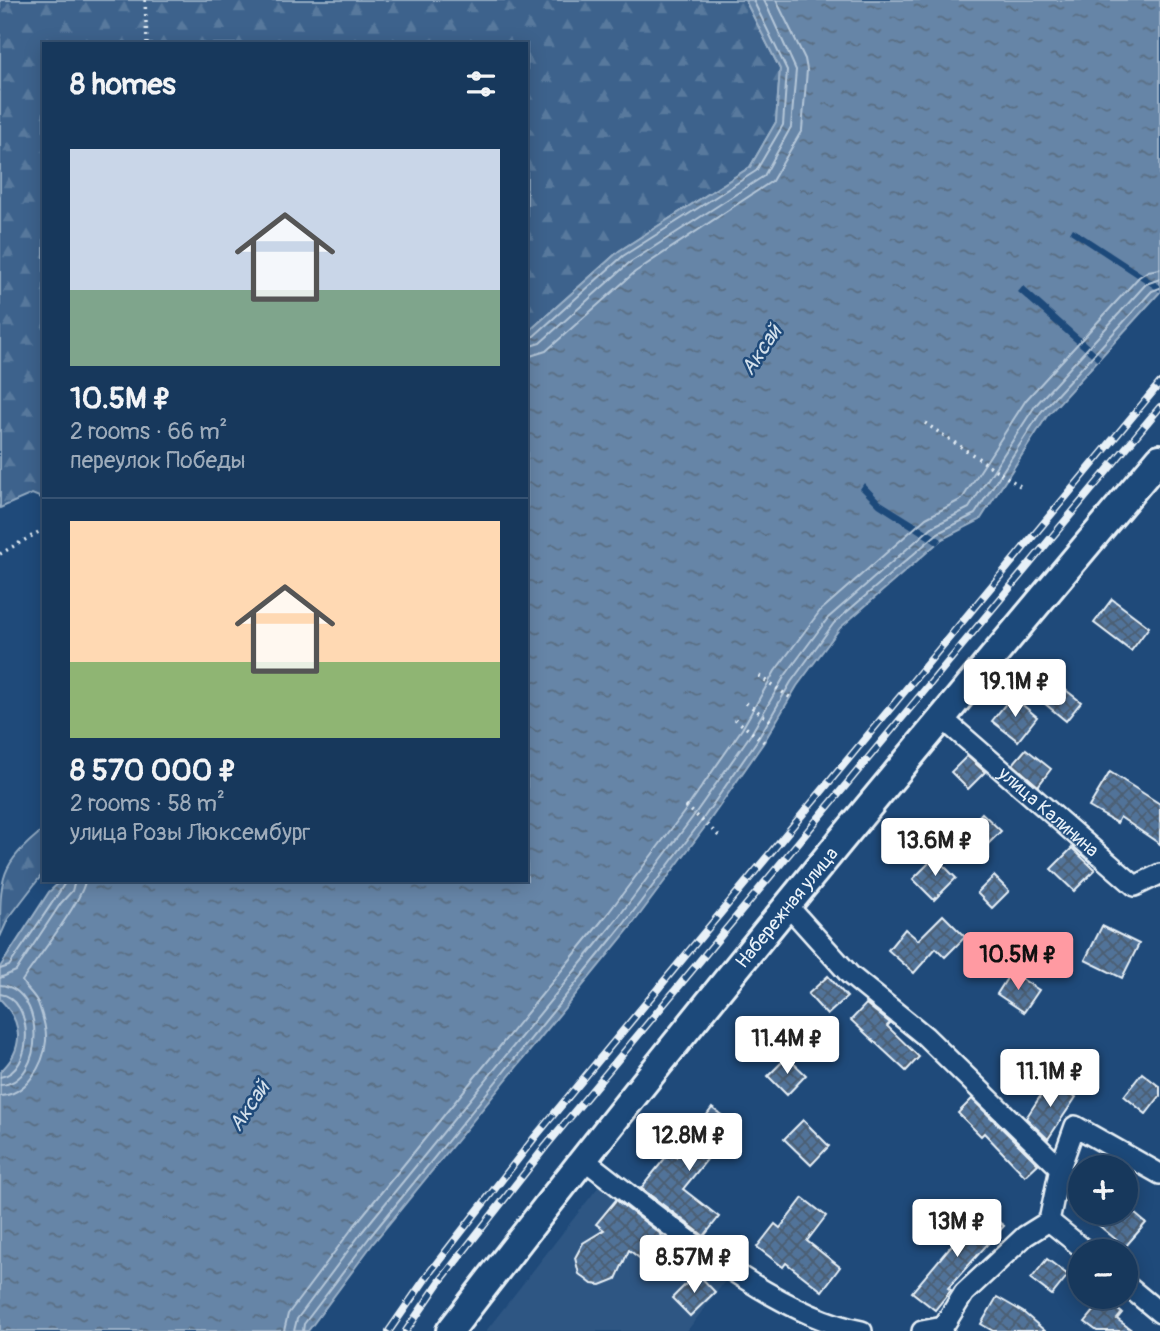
<!DOCTYPE html>
<html lang="en">
<head>
<meta charset="utf-8">
<style>
	body { margin:0; font-family:Pangolin,sans-serif; background:#203f62; color:#f1f3f6; height:100vh; display:flex; flex-direction:column; font-size:26px; white-space:nowrap }
	* { box-sizing:border-box; margin:0 }
	p { font-size:23px; color:#9eacbb }
	.icon { flex:none; width:38px; height:38px; fill:none; stroke:currentColor; stroke-width:2; stroke-linecap:round; stroke-linejoin:round }
	.map { position:relative; flex:1; overflow:hidden }
	.sheet { position:absolute; left:42px; top:42px; width:486px; height:840px; display:flex; flex-direction:column; background:#17385c; border-radius:0px; box-shadow:0 4px 18px #0003,0 0 0 2px #365272 }
	.sheet>* { flex:none }
	.controls { position:absolute; left:1068px; top:1155px; display:grid; gap:14px }
	.controls a { display:grid; place-items:center; width:70px; height:70px; border-radius:50%; background:#17385c; box-shadow:0 4px 18px #0003,0 0 0 2px #365272; font-size:35px }
	.price { position:absolute; translate:-50% -60px; padding:0 16px; border-radius:7px; background:#fff; color:#222; font-size:23px; line-height:46px; filter:drop-shadow(0 2px 4px #0008) }
	.price::after { content:''; position:absolute; left:50%; top:42px; width:21px; height:16px; margin-left:-10px; background:inherit; clip-path:polygon(0 0,100% 0,50% 100%) }
	.price.active { background:#ff9aa2; color:#111 }
	ul { padding:0; list-style:none }
	li { display:grid; align-content:center; gap:14px; height:371px; padding:0 28px }
	li+li { border-top:2px solid #365272 }
	li span { display:grid; place-items:center; height:217px; border-radius:0px; color:#555 }
	li>.icon { margin-inline-start:auto }
	span .icon { width:126px; height:126px; fill:#fffc; stroke-width:1 }
	li b { font-size:30px }
	h2 { display:flex; justify-content:space-between; align-items:center; height:84px; padding:0 28px; font-size:30px }
	.map>svg:first-child { display:block }
	.built { fill:#2e5683 }
	.forest { fill:url(#forest-firs); stroke:#92aac2; stroke-width:2 }
	.water { fill:url(#water-ripples); stroke:#9ab0c7; stroke-width:2 }
	.pier { fill:#1f4a7a }
	.lines { fill:none; stroke-linecap:round; stroke-linejoin:round }
	.shore { stroke:#b4c6d8; stroke-width:2 }
	.building { fill:url(#building-cross-hatch); stroke:#e8f1f8; stroke-width:2 }
	.street-casing { stroke:#e8f1f8; stroke-width:24 }
	.secondary-casing { stroke:#e8f1f8; stroke-width:32 }
	.path { stroke:#e8f1f8; stroke-width:3.5; stroke-dasharray:2 5; stroke-linecap:butt }
	.street { stroke:#1f4a7a; stroke-width:19 }
	.secondary { stroke:#1f4a7a; stroke-width:26 }
	.rail-casing { stroke:#e8f1f8; stroke-width:8 }
	.rail { stroke:#1f4a7a; stroke-width:5; stroke-dasharray:16; stroke-linecap:butt }
	.labels { text-anchor:middle; stroke-width:5; stroke-linejoin:round; paint-order:stroke }
	.street-label { font-size:19px; fill:#e8f1f8; stroke:#1f4a7a }
	.water-label { font-size:21px; font-style:italic; fill:#d4e1ec; stroke:#1f4a7a }
</style>
</head>
<body>
<div class="map">
<svg width="1160" height="1331" viewBox="0 0 1160 1331">
	<defs>
		<pattern id="forest-firs" width="22" height="20" patternUnits="userSpaceOnUse" patternTransform="scale(1.75)"><rect width="22" height="20" fill="#3c628c"/><path d="M5 1l3.5 6h-7zM16 11l3.5 6h-7z" fill="#58799d"/></pattern>
		<pattern id="water-ripples" width="26" height="14" patternUnits="userSpaceOnUse" patternTransform="scale(1.75)"><rect width="26" height="14" fill="#6685a7"/><path d="M2 4q2-2 4 0t4 0M15 11q2-2 4 0t4 0" fill="none" stroke="#596d82"/></pattern>
		<pattern id="building-cross-hatch" width="8" height="8" patternUnits="userSpaceOnUse" patternTransform="scale(1.75)"><rect width="8" height="8" fill="#517399"/><path d="M0 0l8 8M0 8l8-8" fill="none" stroke="#4c5e72"/></pattern>
	</defs>
	<rect width="100%" height="100%" fill="#1f4a7a"/>
	<filter id="ink" filterUnits="userSpaceOnUse"><feTurbulence type="fractalNoise" baseFrequency=".0143" numOctaves="2"/><feDisplacementMap in="SourceGraphic" scale="14" xChannelSelector="R" yChannelSelector="G"/><feConvolveMatrix kernelMatrix="1 2 1 2 8 2 1 2 1" color-interpolation-filters="sRGB"/></filter>
	<g filter="url(#ink)">
		<!-- built -->
		<path class="built" d="M603,1181l126,95 -42,55h-201z"/>
		<!-- forest -->
		<g class="forest">
			<path d="M0,0h745l35,69 -4,53 -26,45 -131,84 -92,82v-289h-483v455l-12,-5 -32,14z"/>
			<path d="M44,829v43l-36,47 -8,18c0,-62 0,-72 44,-108z"/>
		</g>
		<!-- water -->
		<path class="water" d="M745,0h415v292l-113,124 -67,104 -38,19 -102,89 -43,58 -33,56 -59,85 -76,102 -255,313 -66,89h-308v-259c25,-23 23,-50 0,-73v-32l49,-75 13,-12h465v-547l92,-82 131,-84 26,-45 4,-53z"/>
		<!-- pier -->
		<g class="pier">
			<path d="M1073,228l87,57v7l-90,-59z"/>
			<path d="M1023,286l78,70 -4,5 -79,-69z"/>
			<path d="M864,483l17,18 61,38 -5,6 -59,-38 -18,-18z"/>
		</g>
		<g class="lines">
			<!-- shore -->
			<g class="shore">
				<path d="M527,338l7,-2 89,-80 133,-85 27,-46 4,-55 -34,-70"/>
				<path d="M527,347l13,-4 89,-80 135,-87 27,-49 5,-57 -32,-70"/>
				<path d="M527,357l19,-6 89,-79 137,-91 30,-51 5,-60 -2,-11 -29,-59"/>
				<path d="M0,969l9,-3c8,-12 56,-80 57,-86"/>
				<path d="M0,978l16,-7 45,-68 11,-12 3,-11"/>
				<path d="M0,985c46,3 46,98 0,100"/>
				<path d="M0,994c34,4 35,78 0,83"/>
				<path d="M0,1096c26,-1 44,-31 46,-55 1,-11 -4,-27 -8,-38 -4,-9 -12,-14 -16,-22 12,-18 63,-84 63,-101"/>
				<path d="M284,1331l4,-17 66,-88 255,-314 75,-100 58,-83 33,-58 45,-60 106,-93 36,-19 64,-99 113,-123 9,-6 12,-2"/>
				<path d="M294,1331l3,-12 65,-87 255,-313 75,-101 59,-84 33,-57 44,-59 104,-91 37,-19 66,-102 111,-122 14,-5"/>
				<path d="M303,1331l1,-7 65,-86 255,-314 76,-101 58,-84 33,-57 43,-59 104,-90 37,-19 66,-102 111,-121 8,-3"/>
			</g>
		</g>
		<!-- building -->
		<g class="building">
			<path d="M1112,599l37,28 -18,24 -37,-28z"/>
			<path d="M1058,684l23,18 -15,19 -23,-19z"/>
			<path d="M1012,696l25,21 -19,24 -26,-20z"/>
			<path d="M1026,749l25,20 -13,17 -25,-22z"/>
			<path d="M967,756l18,16 -17,17 -17,-17z"/>
			<path d="M1110,772l50,32v40l-40,-27 -3,6 -28,-16z"/>
			<path d="M982,813l19,18 -17,17 -18,-18z"/>
			<path d="M1072,848l23,22 -21,21 -23,-22z"/>
			<path d="M935,857l21,21 -22,22 -21,-21z"/>
			<path d="M994,876l15,15 -17,17 -15,-15z"/>
			<path d="M943,915l22,22 -20,20 -9,-9 -22,25 -26,-23 17,-21 13,11z"/>
			<path d="M1102,926l37,18 -17,34 -37,-18z"/>
			<path d="M1011,972l28,18 -15,22 -27,-18z"/>
			<path d="M828,976l19,21 -20,18 -19,-21z"/>
			<path d="M866,1004l24,19 -3,3 32,31 -13,14 -55,-51z"/>
			<path d="M799,1025l19,20 -13,13 -19,-20z"/>
			<path d="M787,1057l19,18 -19,20 -19,-19z"/>
			<path d="M1142,1073l18,14v9l-14,18 -22,-18z"/>
			<path d="M1051,1080l25,17 -28,42 -22,-21z"/>
			<path d="M972,1099l66,65 -13,12 -41,-43 -3,3 -23,-23z"/>
			<path d="M712,1108l23,17 -52,64 36,28 -15,19 -63,-48 29,-36 6,5z"/>
			<path d="M803,1120l26,26 -18,19 -27,-26z"/>
			<path d="M803,1198l23,18 -19,25 33,26 -18,24 -36,-28 -3,4 -26,-20 18,-23 5,4z"/>
			<path d="M616,1200l46,35 -20,25 -13,-10 -13,29 -15,6 -9,-1 -13,-10 -4,-16 8,-15 21,-13 -8,-6z"/>
			<path d="M982,1209l22,17 -56,62 3,2 -16,20 -23,-18z"/>
			<path d="M1084,1213h50l12,10 -21,24z"/>
			<path d="M1047,1259l21,16 -16,20 -21,-16z"/>
			<path d="M697,1273l18,19 -25,24 -18,-18z"/>
			<path d="M997,1297l26,15 22,19h-52l-12,-7z"/>
			<path d="M1104,1299l18,14 -5,6 16,12h-36l-12,-9z"/>
		</g>
		<g class="lines">
			<defs>
				<g id="street">
					<path id="s1" d="M942,718l193,168 25,-12"/>
					<path d="M787,905l63,70 75,61 135,132 15,-42 85,48"/>
					<path d="M582,1158c74,56 189,157 280,173"/>
					<path d="M1049,1221l11,-53"/>
					<path d="M1049,1221l37,30"/>
					<path d="M1125,1284l35,29"/>
					<path d="M922,1331l21,-4 21,-34 61,-57 24,-15"/>
				</g>
				<g id="secondary">
					<path id="s2" d="M450,1331c228,-298 468,-586 710,-873"/>
				</g>
			</defs>
			<!-- street casing -->
			<use href="#street" class="street-casing"/>
			<!-- secondary casing -->
			<use href="#secondary" class="secondary-casing"/>
			<!-- path -->
			<g class="path">
				<path d="M145,0l2,44"/>
				<path d="M925,423l98,65"/>
				<path d="M0,554l44,-25"/>
				<path d="M759,676l32,22"/>
				<path d="M746,703l28,20"/>
				<path d="M735,719l29,23"/>
				<path d="M686,806l33,30"/>
			</g>
			<!-- street -->
			<use href="#street" class="street"/>
			<!-- secondary -->
			<use href="#secondary" class="secondary"/>
			<defs>
				<g id="rail">
					<path d="M389,1331l41,-59 105,-135 625,-754"/>
					<path d="M406,1331l35,-51 105,-134 614,-739"/>
				</g>
			</defs>
			<!-- rail casing -->
			<use href="#rail" class="rail-casing"/>
			<!-- rail -->
			<use href="#rail" class="rail"/>
		</g>
	</g>
	<g class="labels">
		<!-- street labels -->
		<g class="street-label">
			<text dy="7" stroke="none"><textPath href="#s1" startOffset="142">улица Калинина</textPath></text>
			<text dy="7" stroke="none"><textPath href="#s2" startOffset="541">Набережная улица</textPath></text>
		</g>
		<!-- water labels -->
		<g class="water-label">
			<text transform="translate(761 350) rotate(-56)" y="7">Аксай</text>
			<text transform="translate(249 1106) rotate(-56)" y="7">Аксай</text>
		</g>
	</g>
</svg>
<div class="controls">
<a>+</a>
<a>−</a>
</div>
<b class="price" style="left:1015px;top:719px">19.1M ₽</b>
<b class="price" style="left:935px;top:878px">13.6M ₽</b>
<b class="price active" style="left:1018px;top:992px">10.5M ₽</b>
<b class="price" style="left:787px;top:1076px">11.4M ₽</b>
<b class="price" style="left:1050px;top:1109px">11.1M ₽</b>
<b class="price" style="left:689px;top:1173px">12.8M ₽</b>
<b class="price" style="left:957px;top:1259px">13M ₽</b>
<b class="price" style="left:694px;top:1295px">8.57M ₽</b>
<section class="sheet">
<h2>8 homes<svg class="icon" aria-label="filters" viewBox="0 0 24 24"><path d="M4 7h16M4 17h16"/><circle cx="9" cy="7" r="2"/><circle cx="15" cy="17" r="2"/></svg></h2>
<ul>
<li><span style="background:linear-gradient(#c9d6e8 65%,#7fa58c 0)"><svg class="icon" aria-label="home" viewBox="0 0 24 24"><path d="M3 11l9-7 9 7M6 9v11h12V9"/></svg></span><div><b>10.5M ₽</b><p>2 rooms · 66 m²</p><p>переулок Победы</p></div></li>
<li><span style="background:linear-gradient(#ffd9b3 65%,#8fb573 0)"><svg class="icon" aria-label="home" viewBox="0 0 24 24"><path d="M3 11l9-7 9 7M6 9v11h12V9"/></svg></span><div><b>8 570 000 ₽</b><p>2 rooms · 58 m²</p><p>улица Розы Люксембург</p></div></li>
</ul>
</section>
</div>
</body>
</html>
